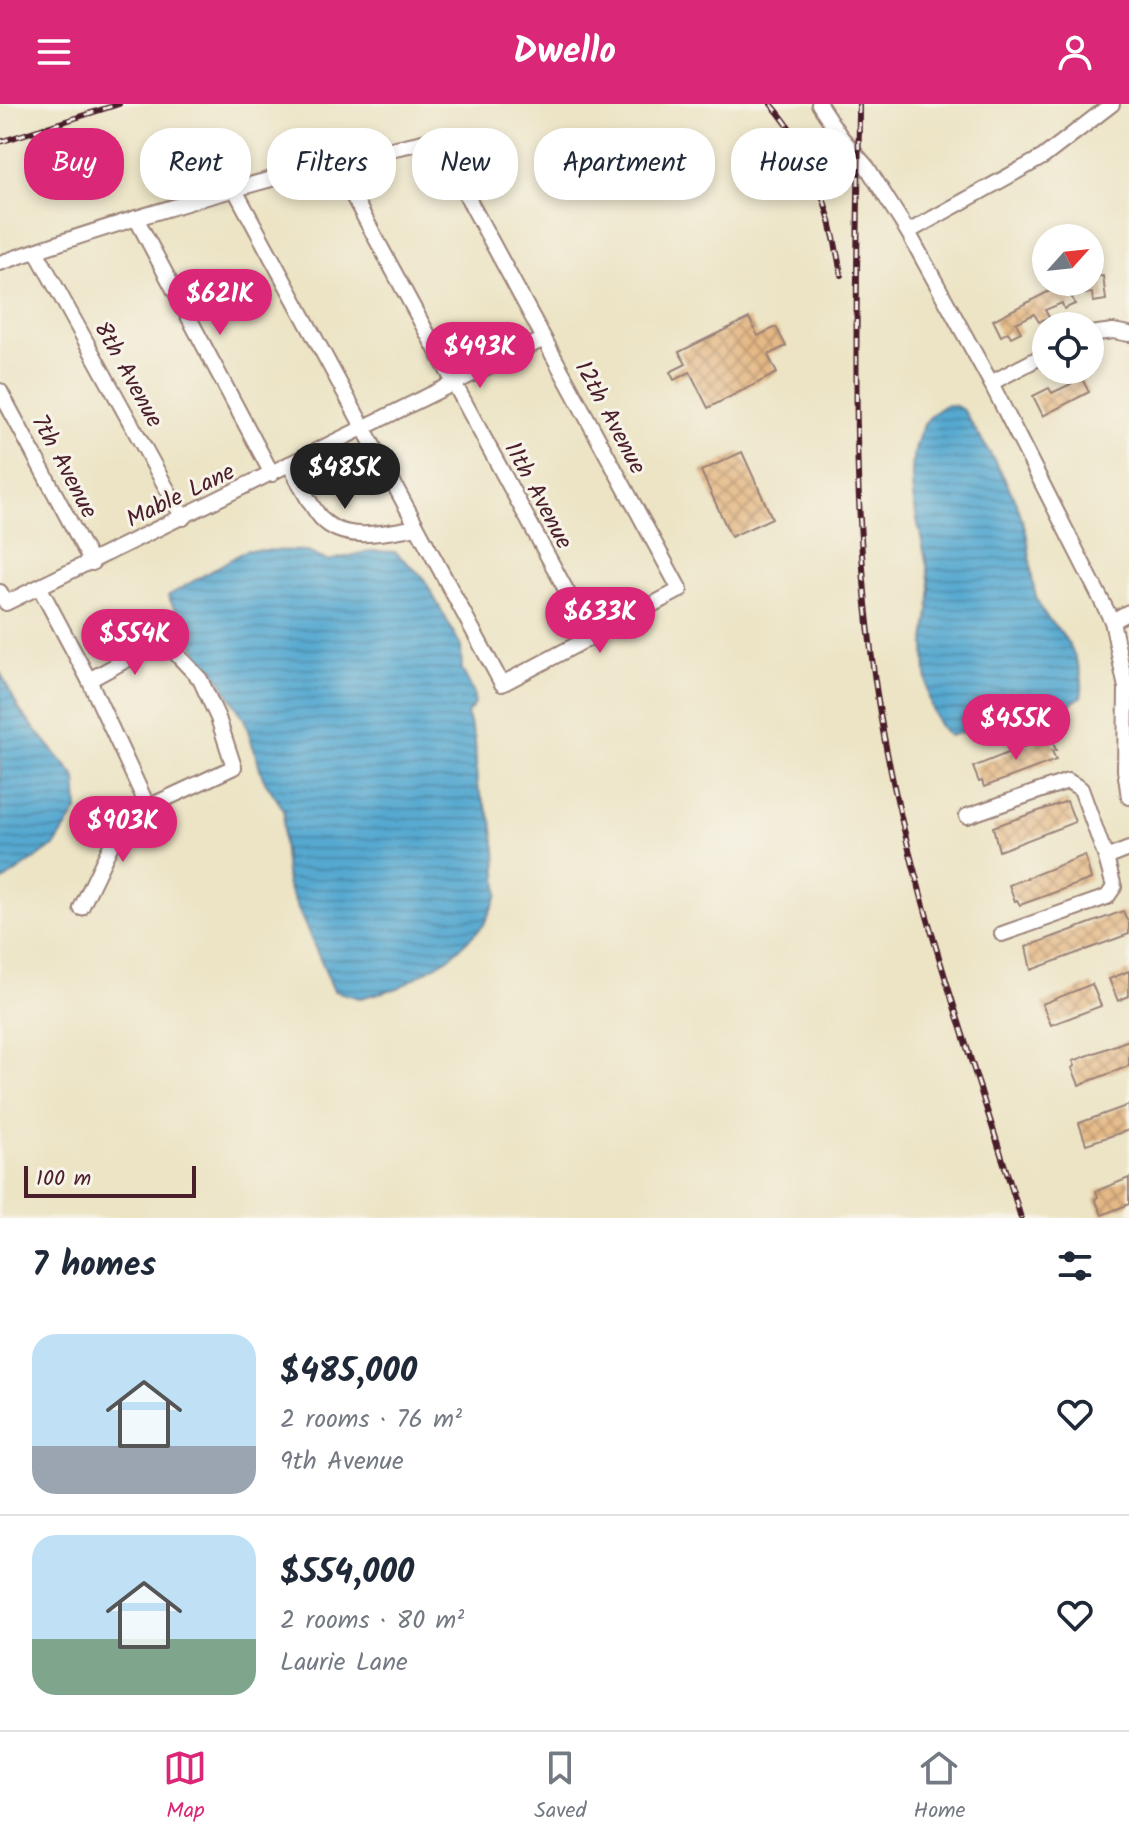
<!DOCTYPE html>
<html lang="en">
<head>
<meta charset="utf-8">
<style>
	body { margin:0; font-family:Kalam,sans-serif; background:#f2f2f3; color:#1f2937; height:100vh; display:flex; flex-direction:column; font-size:30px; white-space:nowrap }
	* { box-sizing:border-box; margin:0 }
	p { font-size:26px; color:#747a83 }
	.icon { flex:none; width:44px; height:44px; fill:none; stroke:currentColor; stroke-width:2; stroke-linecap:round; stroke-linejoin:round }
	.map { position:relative; height:1114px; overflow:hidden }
	.details { display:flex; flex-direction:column; background:#fff; flex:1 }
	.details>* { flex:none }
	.top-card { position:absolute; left:24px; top:24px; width:1082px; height:72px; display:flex; gap:16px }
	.needle { width:52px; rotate:63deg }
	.fabs { position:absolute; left:1032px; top:120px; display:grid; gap:16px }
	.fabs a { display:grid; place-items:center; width:72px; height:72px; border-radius:50%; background:#fff; box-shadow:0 4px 12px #0003; font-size:40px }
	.scale { position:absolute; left:24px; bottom:20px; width:172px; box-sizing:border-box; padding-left:8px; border:4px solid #4a1f2b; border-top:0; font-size:22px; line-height:28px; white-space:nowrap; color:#4a1f2b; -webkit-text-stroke:6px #f7f3e8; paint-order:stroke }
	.price { position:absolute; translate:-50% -68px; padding:0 18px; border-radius:28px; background:#db2777; color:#fff; font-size:26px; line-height:52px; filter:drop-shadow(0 2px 4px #0008) }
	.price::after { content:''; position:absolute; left:50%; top:48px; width:24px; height:18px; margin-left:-12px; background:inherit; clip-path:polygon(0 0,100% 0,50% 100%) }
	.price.active { background:#222; color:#fff }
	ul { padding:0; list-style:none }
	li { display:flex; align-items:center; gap:24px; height:200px; padding:0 32px }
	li+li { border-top:2px solid #e0e1e3 }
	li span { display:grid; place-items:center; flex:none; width:224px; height:160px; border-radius:24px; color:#555 }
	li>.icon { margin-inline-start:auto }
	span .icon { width:96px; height:96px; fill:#fffc; stroke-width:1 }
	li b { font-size:34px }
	h2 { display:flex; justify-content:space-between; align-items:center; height:96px; padding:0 32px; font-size:34px }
	.tag { padding:0 28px; border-radius:32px; background:#fff; box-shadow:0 4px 12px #0003; font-size:28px; line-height:72px }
	.tag.active { background:#db2777; color:#fff }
	header { display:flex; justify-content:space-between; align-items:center; height:104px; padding:0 32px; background:#db2777; color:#fff; font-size:36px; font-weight:800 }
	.tab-bar { display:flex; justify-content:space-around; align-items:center; height:112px; border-top:2px solid #e0e1e3; background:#fff; font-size:22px; color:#747a83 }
	.tab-bar a { display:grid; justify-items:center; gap:4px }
	.tab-bar .active { color:#db2777 }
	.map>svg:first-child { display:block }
	.water { fill:url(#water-rules); stroke:#4f647e; stroke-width:2 }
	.building { fill:url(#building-cross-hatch) }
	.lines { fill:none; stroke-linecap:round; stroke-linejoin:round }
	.street-casing { stroke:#9b8278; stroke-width:18 }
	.street { stroke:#fff; stroke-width:14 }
	.rail-casing { stroke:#4a1f2b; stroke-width:6 }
	.rail { stroke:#f7f3e8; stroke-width:3; stroke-dasharray:9; stroke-linecap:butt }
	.labels { text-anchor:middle; stroke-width:6; stroke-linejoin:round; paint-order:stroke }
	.street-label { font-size:24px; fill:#4a1f2b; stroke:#f7f3e8 }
</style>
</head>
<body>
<header><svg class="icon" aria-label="menu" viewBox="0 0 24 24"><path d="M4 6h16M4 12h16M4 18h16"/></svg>Dwello<svg class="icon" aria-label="person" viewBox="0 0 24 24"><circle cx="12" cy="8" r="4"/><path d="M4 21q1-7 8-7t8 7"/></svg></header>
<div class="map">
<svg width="1129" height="1114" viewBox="0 0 1129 1114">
	<defs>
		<pattern id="water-rules" width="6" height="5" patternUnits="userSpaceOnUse" patternTransform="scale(2)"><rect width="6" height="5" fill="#54a8d0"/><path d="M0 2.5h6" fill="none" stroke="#4888a9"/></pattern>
		<pattern id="building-cross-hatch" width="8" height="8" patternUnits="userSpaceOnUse" patternTransform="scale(2)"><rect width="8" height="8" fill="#e5b986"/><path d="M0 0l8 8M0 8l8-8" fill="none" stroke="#bc966e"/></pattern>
	</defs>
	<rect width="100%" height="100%" fill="#f7f3e8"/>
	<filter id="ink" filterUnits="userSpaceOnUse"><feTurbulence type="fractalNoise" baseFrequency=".0125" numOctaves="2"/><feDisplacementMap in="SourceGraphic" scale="16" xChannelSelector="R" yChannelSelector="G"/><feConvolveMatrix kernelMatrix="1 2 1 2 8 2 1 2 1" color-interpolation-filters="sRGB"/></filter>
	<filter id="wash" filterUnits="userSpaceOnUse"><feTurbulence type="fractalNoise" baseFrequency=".006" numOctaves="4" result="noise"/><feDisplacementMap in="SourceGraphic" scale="32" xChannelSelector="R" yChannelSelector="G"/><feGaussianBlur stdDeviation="1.8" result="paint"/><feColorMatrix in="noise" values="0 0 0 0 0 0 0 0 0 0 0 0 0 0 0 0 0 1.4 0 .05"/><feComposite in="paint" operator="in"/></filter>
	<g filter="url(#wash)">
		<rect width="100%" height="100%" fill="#ece4c5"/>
		<!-- water -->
		<g class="water">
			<path d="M945,301l11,1 8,5c23,39 51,77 62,121 6,24 3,56 16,78 5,9 14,16 20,24 12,17 24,43 19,63l-9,6 -123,33c-13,-10 -18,-27 -21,-43 -2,-16 -3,-33 -3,-49 1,-18 6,-37 5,-55 -3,-45 -25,-90 -16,-134 5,-24 10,-38 31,-50z"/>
			<path d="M247,446l58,1 23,10 42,-10 25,1 28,25 38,69 1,24 11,21 2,13 -8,10 8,26 2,46 15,35 4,29 2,45 -15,31 -33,31 -52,31 -38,10 -26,-7 -47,-107 -4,-42 1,-32 -21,-32 -18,-57 -28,-46 -19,-21 -30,-58z"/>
			<path d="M0,568l20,39 56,67 2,31 -23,36 -55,38z"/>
		</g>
		<g id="blocks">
			<!-- building -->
			<g class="building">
				<path d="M1103,172l3,24 -13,2 -1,-9 -8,1 -1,-12h7v-5z"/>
				<path d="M1065,179l10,21 -11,5 -2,-6 -17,7 4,7 -10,5 -5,-8 -18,9 5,9 -10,5 -3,-5 -7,4 -8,-16z"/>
				<path d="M749,214l9,18 18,-9 10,19 -18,9 9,18 -69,35 -18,-36 -16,8 -4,-8 16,-8 -7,-12z"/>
				<path d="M1078,267l11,21 -46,24 -10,-20 16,-8 3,5 19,-9 -4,-8z"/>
				<path d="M742,348l30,66 -41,19 -30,-66z"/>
				<path d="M1050,632l6,14 -4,1 4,9 -72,27 -2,-6 -3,1 -6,-15z"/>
				<path d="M1067,697l8,21 -76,29 -6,-24z"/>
				<path d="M1085,751l6,24 -71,26 -3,-5 -2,1 -6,-16z"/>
				<path d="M1123,807l4,9h2v14l-98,36 -5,-23z"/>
				<path d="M1129,867v25l-11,5 -9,-22z"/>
				<path d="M1092,880l9,22 -50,19 -9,-21z"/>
				<path d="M1129,936v26l-50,19 -7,-17 3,-2 -2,-5z"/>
				<path d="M1129,1001v25l-43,14 -7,-21z"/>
				<path d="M1129,1074v26l-27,11 -7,-16 3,-2 -2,-6z"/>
			</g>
		</g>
	</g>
	<g filter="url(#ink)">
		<use href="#blocks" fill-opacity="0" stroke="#9b8278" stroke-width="2"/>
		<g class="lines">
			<defs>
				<g id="street">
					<path d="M819,0l21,32 27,31 41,65 83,151 121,238 14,67 -1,82 4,27"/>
					<path d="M334,57l258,477"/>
					<path d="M136,114l136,256"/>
					<path d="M908,128l135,-75 69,-53"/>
					<path d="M36,147l147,267"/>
					<path d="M0,159c143,-50 288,-92 436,-124l244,451 -178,94 -267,-494"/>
					<path d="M1090,230l23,-3 16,3"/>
					<path d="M991,279l55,-29"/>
					<path d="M0,287l92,172"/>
					<path d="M289,360c10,17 19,39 32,54 23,26 67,14 96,9"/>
					<path d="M40,484l49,92 59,127"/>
					<path d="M0,488l6,11 538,-264"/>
					<path d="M1112,517l17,-9"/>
					<path d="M967,712l101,-35 13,8 25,69 23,-9"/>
					<path d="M81,804l31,-65 36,-36 86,-40 -16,-49 -18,-39 -37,-39 -74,40"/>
					<path d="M1002,830l105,-37 7,-10 -8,-29"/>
				</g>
			</defs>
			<!-- street casing -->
			<use href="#street" class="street-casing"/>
			<!-- street -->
			<use href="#street" class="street"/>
			<defs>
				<g id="rail">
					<path d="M771,0c43,49 60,108 70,171"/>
					<path d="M859,0c-1,198 -12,400 19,597 27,175 91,347 143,517"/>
					<path d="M0,38l119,-38"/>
				</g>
			</defs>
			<!-- rail casing -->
			<use href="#rail" class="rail-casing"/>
			<!-- rail -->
			<use href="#rail" class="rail"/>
		</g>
	</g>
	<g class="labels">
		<!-- street labels -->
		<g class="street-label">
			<text transform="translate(129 270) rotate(61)" y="8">8th Avenue</text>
			<text transform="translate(611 313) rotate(62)" y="8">12th Avenue</text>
			<text transform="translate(65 362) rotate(62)" y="8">7th Avenue</text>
			<text transform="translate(180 391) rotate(-26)" y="8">Mable Lane</text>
			<text transform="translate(539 391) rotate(62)" y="8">11th Avenue</text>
		</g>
	</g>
</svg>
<div class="fabs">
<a><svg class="needle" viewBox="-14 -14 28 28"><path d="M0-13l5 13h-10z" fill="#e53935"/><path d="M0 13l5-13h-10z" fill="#747a83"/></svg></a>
<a><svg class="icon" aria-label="locate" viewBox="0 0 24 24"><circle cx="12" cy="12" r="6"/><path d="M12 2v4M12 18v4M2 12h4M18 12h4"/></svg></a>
</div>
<div class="scale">100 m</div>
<b class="price" style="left:220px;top:233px">$621K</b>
<b class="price" style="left:480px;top:286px">$493K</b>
<b class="price active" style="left:345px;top:407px">$485K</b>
<b class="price" style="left:600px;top:551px">$633K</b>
<b class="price" style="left:135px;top:573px">$554K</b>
<b class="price" style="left:1016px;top:658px">$455K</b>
<b class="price" style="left:123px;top:760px">$903K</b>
<div class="top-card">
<a class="tag active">Buy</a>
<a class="tag">Rent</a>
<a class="tag">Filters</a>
<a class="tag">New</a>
<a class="tag">Apartment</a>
<a class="tag">House</a>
</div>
</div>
<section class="details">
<h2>7 homes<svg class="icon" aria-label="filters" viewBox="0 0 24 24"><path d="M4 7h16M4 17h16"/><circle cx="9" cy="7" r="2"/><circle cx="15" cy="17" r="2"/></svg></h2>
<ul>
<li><span style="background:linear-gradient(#bfe0f5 70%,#9aa5b1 0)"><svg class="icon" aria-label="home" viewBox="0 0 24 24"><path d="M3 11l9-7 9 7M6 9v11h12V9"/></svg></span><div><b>$485,000</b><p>2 rooms · 76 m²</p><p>9th Avenue</p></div><svg class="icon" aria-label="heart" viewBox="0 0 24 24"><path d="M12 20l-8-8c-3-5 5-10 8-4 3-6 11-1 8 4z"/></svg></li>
<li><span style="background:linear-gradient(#bfe0f5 65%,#7fa58c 0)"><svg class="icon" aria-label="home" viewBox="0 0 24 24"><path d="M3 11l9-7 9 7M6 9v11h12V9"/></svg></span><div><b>$554,000</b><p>2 rooms · 80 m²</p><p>Laurie Lane</p></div><svg class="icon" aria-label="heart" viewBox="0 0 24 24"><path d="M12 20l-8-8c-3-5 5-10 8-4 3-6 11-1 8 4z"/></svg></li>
</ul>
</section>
<nav class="tab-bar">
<a class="active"><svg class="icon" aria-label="map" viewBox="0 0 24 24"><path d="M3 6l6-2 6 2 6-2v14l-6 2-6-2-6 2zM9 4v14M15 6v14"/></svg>Map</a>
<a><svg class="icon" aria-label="saved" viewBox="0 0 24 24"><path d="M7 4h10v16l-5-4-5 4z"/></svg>Saved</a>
<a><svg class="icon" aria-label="home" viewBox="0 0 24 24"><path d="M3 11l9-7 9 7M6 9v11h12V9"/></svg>Home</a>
</nav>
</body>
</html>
